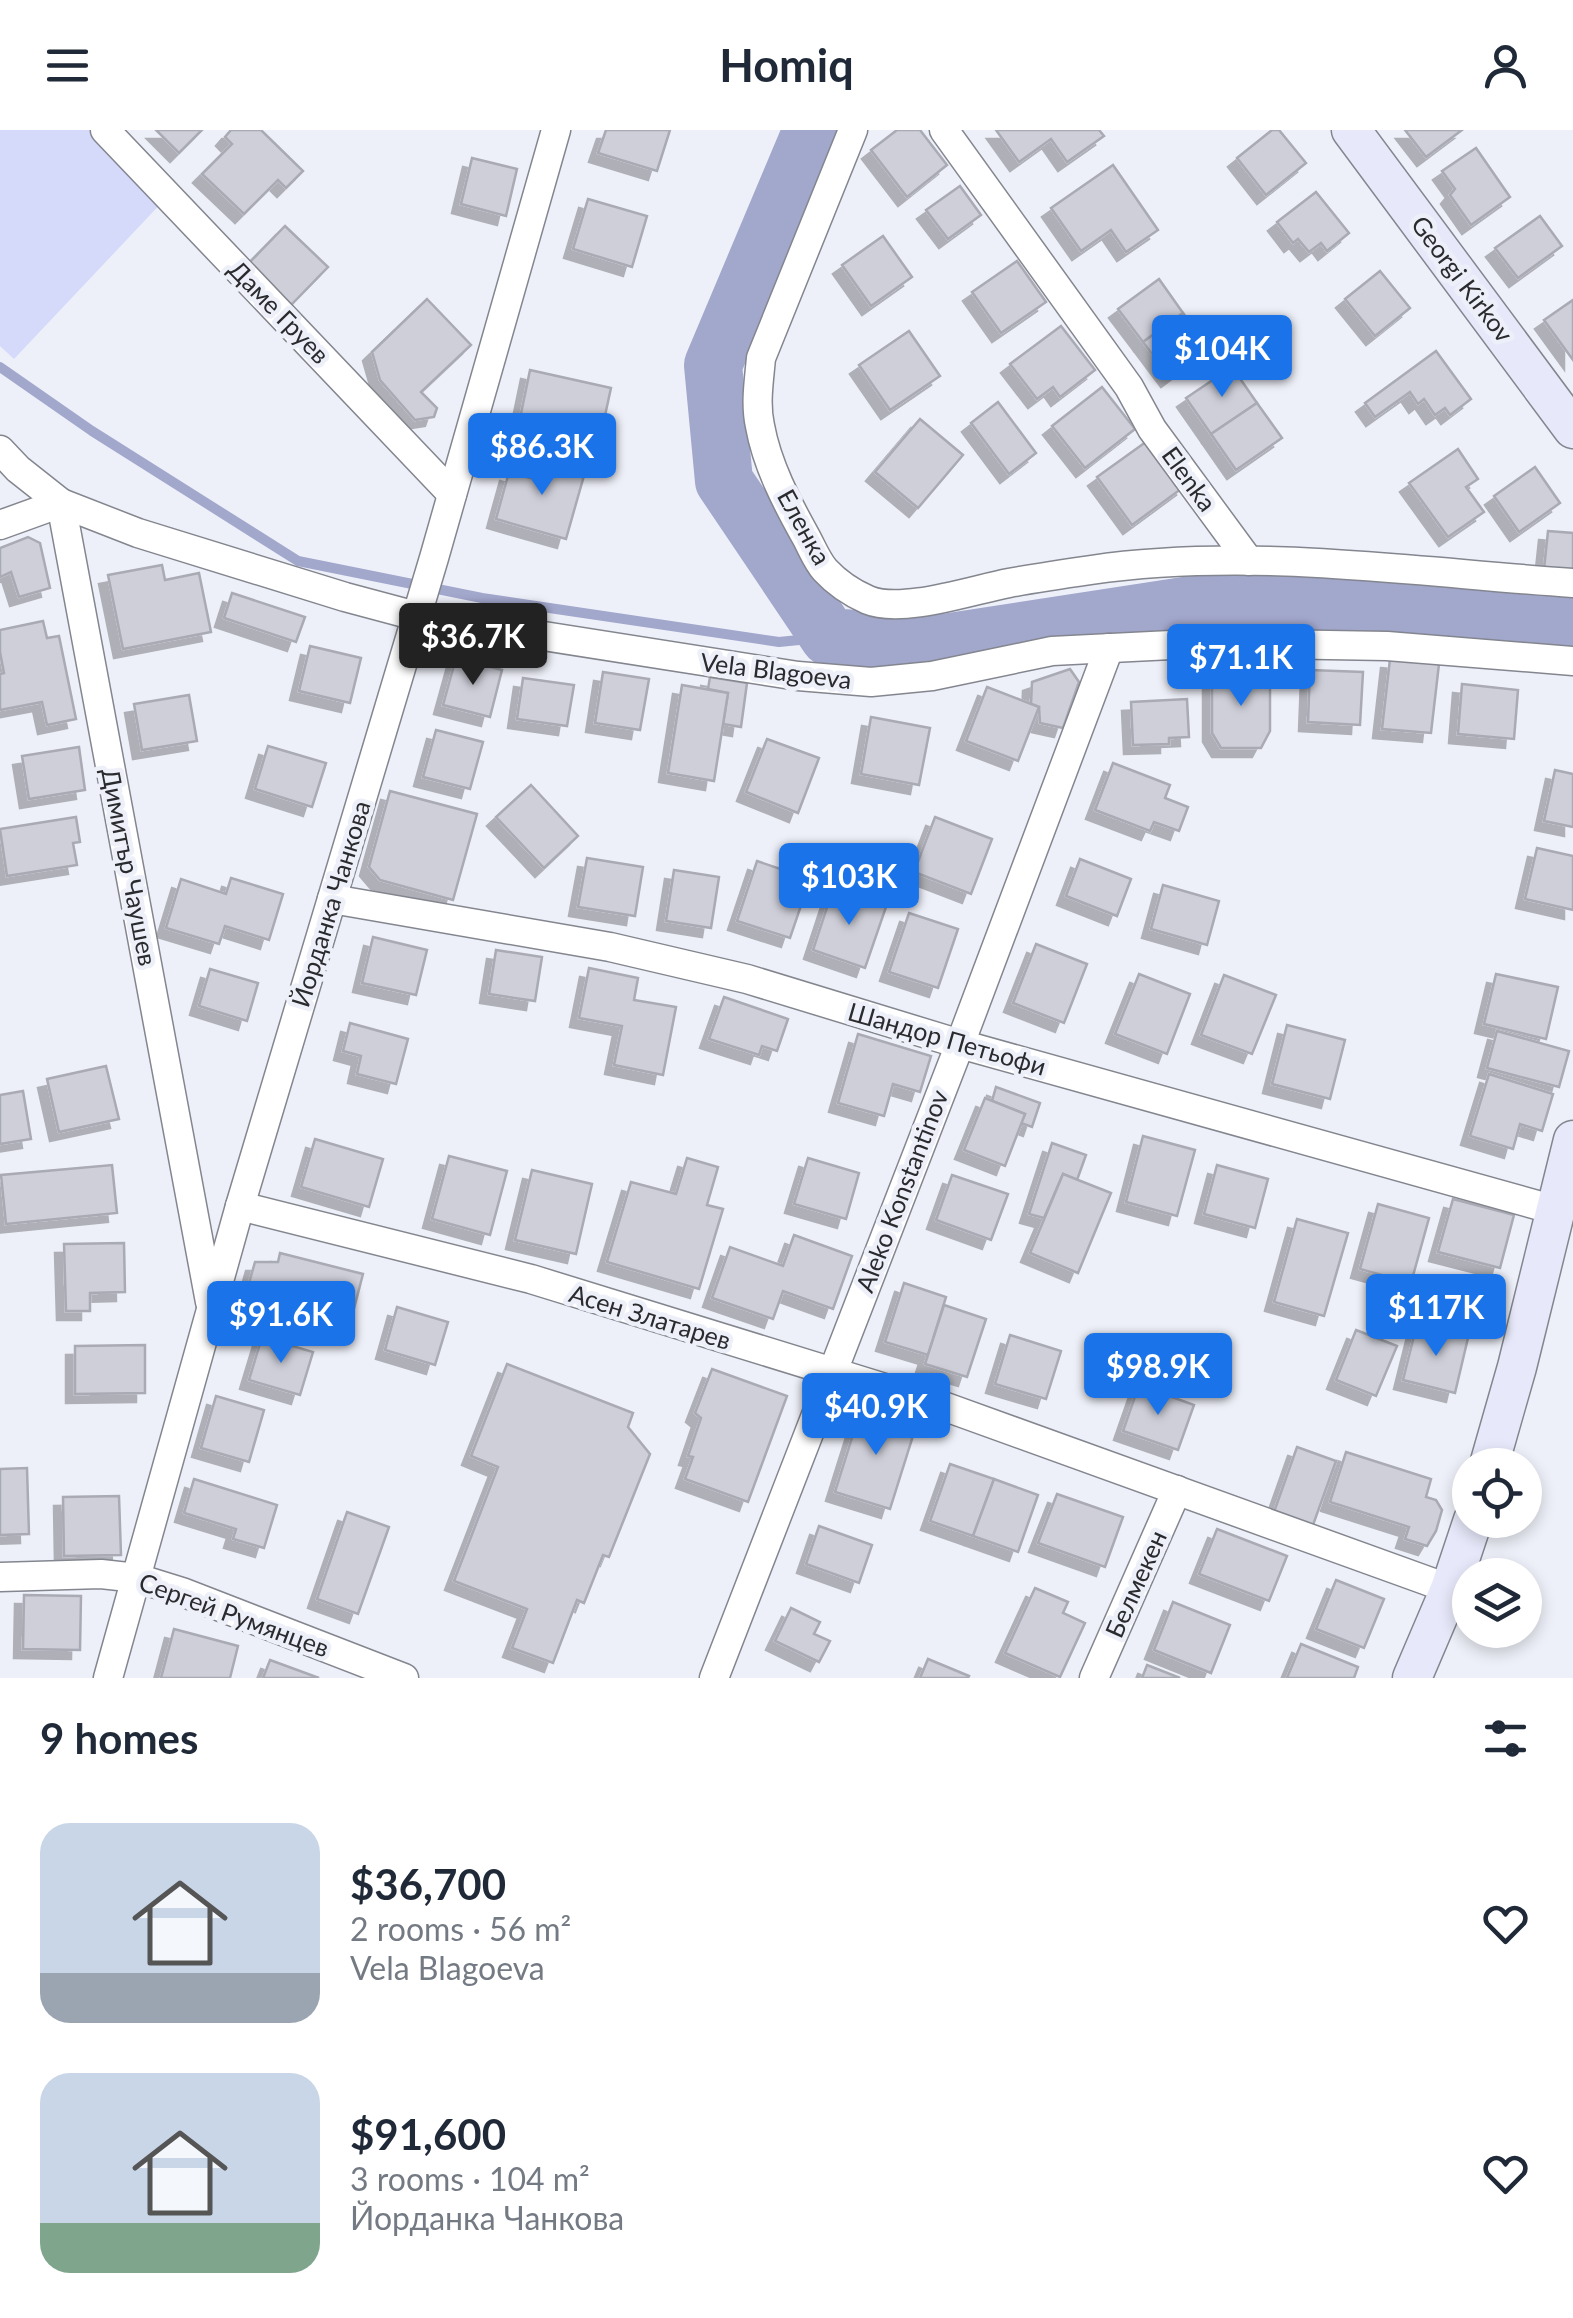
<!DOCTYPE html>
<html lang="en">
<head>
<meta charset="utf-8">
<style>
	body { margin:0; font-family:Lato,sans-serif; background:#f2f2f3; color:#1f2937; height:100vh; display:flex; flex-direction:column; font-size:38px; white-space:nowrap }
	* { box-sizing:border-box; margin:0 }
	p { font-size:32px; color:#747a83 }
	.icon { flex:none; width:55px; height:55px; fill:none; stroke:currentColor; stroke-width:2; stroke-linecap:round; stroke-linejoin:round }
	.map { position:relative; height:1548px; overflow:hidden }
	.sheet { display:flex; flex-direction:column; background:#fff; flex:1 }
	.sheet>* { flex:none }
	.fabs { position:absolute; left:1452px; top:1318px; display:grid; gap:20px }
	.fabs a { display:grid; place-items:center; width:90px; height:90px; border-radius:50%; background:#fff; box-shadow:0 5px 15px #0003; font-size:50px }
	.price { position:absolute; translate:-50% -85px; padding:0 22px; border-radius:10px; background:#1a73e8; color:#fff; font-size:32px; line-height:65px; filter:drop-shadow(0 2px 5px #0008) }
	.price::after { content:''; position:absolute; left:50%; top:60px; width:30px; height:22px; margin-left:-15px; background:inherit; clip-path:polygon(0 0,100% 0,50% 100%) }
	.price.on { background:#222; color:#fff }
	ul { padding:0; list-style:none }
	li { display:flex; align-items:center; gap:30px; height:250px; padding:0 40px }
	li span { display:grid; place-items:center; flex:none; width:280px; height:200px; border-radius:30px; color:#555 }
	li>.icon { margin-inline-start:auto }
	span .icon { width:120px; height:120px; fill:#fffc; stroke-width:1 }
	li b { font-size:42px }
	h2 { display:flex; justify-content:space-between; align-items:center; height:120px; padding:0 40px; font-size:42px }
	header { display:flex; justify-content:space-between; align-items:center; height:130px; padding:0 40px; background:#fff; font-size:45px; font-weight:700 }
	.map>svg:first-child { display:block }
	.green { fill:#d5dafb }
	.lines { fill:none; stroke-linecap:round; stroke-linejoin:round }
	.stream { stroke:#a2a7cc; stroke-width:10 }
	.river { stroke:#a2a7cc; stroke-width:58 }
	.building { fill:#cecfd9; stroke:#a9aab3; stroke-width:2.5; filter:url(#shadow) }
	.street-casing { stroke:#84868f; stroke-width:31 }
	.secondary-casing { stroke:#84868f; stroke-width:41 }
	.street { stroke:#fff; stroke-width:28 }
	.secondary { stroke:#e7e9fa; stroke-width:38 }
	.labels { text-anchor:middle; stroke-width:9; stroke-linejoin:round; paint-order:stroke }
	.street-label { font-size:25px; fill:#2a2b2f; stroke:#eef0f9 }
</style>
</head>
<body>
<header><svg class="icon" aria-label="menu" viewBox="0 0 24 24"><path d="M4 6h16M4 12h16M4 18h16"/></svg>Homiq<svg class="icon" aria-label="person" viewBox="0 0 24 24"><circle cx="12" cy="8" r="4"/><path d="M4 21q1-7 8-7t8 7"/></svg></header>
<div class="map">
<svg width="1573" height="1548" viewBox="0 0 1573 1548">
	<defs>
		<filter id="shadow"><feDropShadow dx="-9" dy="9" stdDeviation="0" flood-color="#0004"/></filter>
	</defs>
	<rect width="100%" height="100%" fill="#eef0f9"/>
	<!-- green -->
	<path class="green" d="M0,0h105l63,66 -154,163 -14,-13z"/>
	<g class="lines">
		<!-- stream -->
		<path class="stream" d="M0,237l92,64 206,130 184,37 297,44 50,-5"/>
		<!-- river -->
		<path class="river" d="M812,0l-99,235 11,116 105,156 102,8 293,-45 349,21"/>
	</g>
	<!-- building -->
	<g class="building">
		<path d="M156,0h46l-23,23z"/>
		<path d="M231,0h30l42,41 -17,17 -8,-8 -34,34 -42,-40 30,-30 -7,-7z"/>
		<path d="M606,0h64l-13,41 -59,-18z"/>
		<path d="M897,0h23l27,35 -40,32 -36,-47z"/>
		<path d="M996,0h103l5,6 -37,26 -16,-23 -32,23z"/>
		<path d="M1272,0h7l27,33 -40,32 -29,-37z"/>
		<path d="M1405,0h57l-36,27z"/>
		<path d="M1476,18l34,49 -39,28 -21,-30 5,-6 -13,-18z"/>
		<path d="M472,28l45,11 -11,47 -45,-12z"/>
		<path d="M1113,35l45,65 -32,22 -15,-22 -30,21 -30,-43z"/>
		<path d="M960,56l21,29 -33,24 -22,-29z"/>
		<path d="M1316,62l33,41 -22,18 -6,-8 -12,9 -11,-13 -5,4 -16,-21z"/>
		<path d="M588,69l59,17 -15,51 -59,-18z"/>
		<path d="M1540,86l22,30 -44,32 -23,-30z"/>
		<path d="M285,96l43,41 -37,38 -43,-41z"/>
		<path d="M883,106l29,41 -41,29 -29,-41z"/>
		<path d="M1017,131l29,41 -45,31 -29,-41z"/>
		<path d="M1380,141l30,37 -35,28 -30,-37z"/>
		<path d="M1159,149l24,34 -40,29 -25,-33z"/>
		<path d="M427,169l44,46 -50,47 16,16 -3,9 -19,3 -35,-40 -8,-28z"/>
		<path d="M1573,170v60l-29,-40z"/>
		<path d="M1183,183l27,35 -40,30 -27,-36z"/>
		<path d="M1061,196l34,44 -35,27 -7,-10 -16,12 -27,-35z"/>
		<path d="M909,201l31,45 -50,34 -31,-45z"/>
		<path d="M1436,221l35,48 -21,16 -5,-7 -10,7 -11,-16 -6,5 -8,-12 -35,25 -10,-14z"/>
		<path d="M1232,237l25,36 -46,31 -25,-36z"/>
		<path d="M530,240l81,18 -15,69 -61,-14 3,-10 -20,-5z"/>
		<path d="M1102,257l33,42 -50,39 -33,-42z"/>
		<path d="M998,272l38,51 -27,21 -38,-51z"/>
		<path d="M1257,273l25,35 -46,32 -25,-36z"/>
		<path d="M920,289l43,36 -45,53 -43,-36z"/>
		<path d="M1150,309l35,47 -53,39 -35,-48z"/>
		<path d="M1458,319l20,30 -12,8 18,25 -36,25 -39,-54z"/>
		<path d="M536,328l49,14 -19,67 -70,-20 13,-47 21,6z"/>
		<path d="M1535,337l25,36 -41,29 -25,-36z"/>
		<path d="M1548,401l25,2v39l-29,-3z"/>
		<path d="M28,407l12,6 10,45 -31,9 -8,-25 -11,5v-29z"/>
		<path d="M162,435l3,15 34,-7 12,59 -88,17 -15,-74z"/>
		<path d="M232,463l73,24 -9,25 -72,-24z"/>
		<path d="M43,491l4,17 12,-2 17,83 -29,6 -5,-23 -42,8v-36l4,-1 -4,-21v-22z"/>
		<path d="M310,516l51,12 -11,45 -51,-12z"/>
		<path d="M456,528l46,12 -12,47 -47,-12z"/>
		<path d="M1390,529l49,5 -8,69 -49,-4z"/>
		<path d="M1070,539l9,13 -16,46 -23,-5 -1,-16 -8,-3 1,-22z"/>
		<path d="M1310,540l53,2 -3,53 -52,-3z"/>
		<path d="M603,542l46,7 -9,51 -45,-7z"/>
		<path d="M1212,542h58v59l-9,17h-40l-9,-15z"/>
		<path d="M710,547l37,6 -6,44 -18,-3 5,-31 -20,-4z"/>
		<path d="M523,548l51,7 -7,41 -50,-7z"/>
		<path d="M1462,554l56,6 -4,49 -56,-5z"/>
		<path d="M682,555l46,8 -14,88 -46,-8z"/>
		<path d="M987,557l52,20 -21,54 -52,-20z"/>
		<path d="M189,565l8,46 -55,9 -8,-46z"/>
		<path d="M1187,569l2,38 -20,1v6l-36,1 -2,-43z"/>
		<path d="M871,587l59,11 -11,57 -58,-11z"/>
		<path d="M436,600l47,12 -13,47 -47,-12z"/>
		<path d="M767,609l52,19 -21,55 -52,-21z"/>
		<path d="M268,616l58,17 -14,44 -57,-18z"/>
		<path d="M79,617l6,43 -56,9 -7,-43z"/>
		<path d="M1113,633l57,22 -5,13 23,9 -9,24 -25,-9 -4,9 -55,-21z"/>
		<path d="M1555,640l18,4v53l-29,-6z"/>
		<path d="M531,655l47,51 -34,32 -48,-51z"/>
		<path d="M390,661l87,23 -24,86 -73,-20 -11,-13z"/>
		<path d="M76,687l4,25 -7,1 4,22 -70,11 -7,-47z"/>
		<path d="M935,687l57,22 -21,55 -57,-22z"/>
		<path d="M1537,718l36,8v54l-48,-11z"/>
		<path d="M587,728l56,9 -8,49 -57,-9z"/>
		<path d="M1080,729l51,20 -14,37 -51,-20z"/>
		<path d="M757,731l53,18 -20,59 -53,-17z"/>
		<path d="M674,740l45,7 -8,51 -45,-7z"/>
		<path d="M231,748l52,16 -14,46 -44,-14 -6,18 -53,-16 15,-49 45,15z"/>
		<path d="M1163,755l56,16 -12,44 -56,-16z"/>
		<path d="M833,759l53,18 -21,61 -52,-18z"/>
		<path d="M909,783l49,16 -20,59 -49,-16z"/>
		<path d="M373,807l54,13 -11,45 -54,-12z"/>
		<path d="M1036,814l51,20 -23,59 -51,-20z"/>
		<path d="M496,820l46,7 -7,44 -46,-7z"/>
		<path d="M589,838l49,10 -4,22 42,7 -13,68 -49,-10 8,-39 -43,-8z"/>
		<path d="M210,839l48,14 -11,38 -48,-15z"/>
		<path d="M1139,844l51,20 -23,60 -52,-20z"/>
		<path d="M1496,844l62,13 -12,52 -62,-15z"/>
		<path d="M1224,845l52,20 -24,59 -51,-19z"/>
		<path d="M724,867l64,22 -11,32 -15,-5 -3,9 -50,-16z"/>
		<path d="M350,893l58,16 -12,45 -39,-10 4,-18 -18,-5z"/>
		<path d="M1287,895l58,15 -15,59 -58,-15z"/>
		<path d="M1497,901l72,20 -10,36 -72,-19z"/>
		<path d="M858,904l73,22 -11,36 -27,-8 -9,32 -46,-13z"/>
		<path d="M106,936l13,53 -60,13 -12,-53z"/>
		<path d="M1489,944l64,20 -11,37 -22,-7 -7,25 -43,-13z"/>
		<path d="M996,957l44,16 -8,24 -11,-4 4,-9 -33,-13z"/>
		<path d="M23,961l8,48 -31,5v-49z"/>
		<path d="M985,968l40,16 -20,52 -41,-16z"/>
		<path d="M1143,1006l52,14 -18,66 -51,-14z"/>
		<path d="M315,1009l68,20 -14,48 -68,-20z"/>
		<path d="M1052,1013l34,12 -9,25 -14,-6 -19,44 -15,-4z"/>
		<path d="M449,1026l58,15 -17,64 -58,-16z"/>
		<path d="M687,1028l31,9 -11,38 16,4 -24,80 -92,-27 24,-80 45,12z"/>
		<path d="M808,1028l51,15 -13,46 -52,-15z"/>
		<path d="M112,1035l5,48 -111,11 -5,-49z"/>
		<path d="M1217,1035l51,14 -13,49 -51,-14z"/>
		<path d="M532,1040l60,14 -16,70 -61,-14z"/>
		<path d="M1063,1044l48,19 -33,80 -48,-20z"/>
		<path d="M952,1045l56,19 -17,46 -55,-20z"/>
		<path d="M1453,1069l61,16 -14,53 -62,-16z"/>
		<path d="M1378,1074l51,14 -18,65 -51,-14z"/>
		<path d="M1297,1089l51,14 -24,83 -50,-14z"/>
		<path d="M794,1105l58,21 -19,53 -50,-18 -10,28 -61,-21 18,-51 53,19z"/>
		<path d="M124,1113l1,49 -35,1v18h-24l-2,-67z"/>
		<path d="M280,1123l83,21 -13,50 -105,-27 10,-35h23z"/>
		<path d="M904,1153l42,14 -18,58 -43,-13z"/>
		<path d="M944,1175l42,14 -19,58 -42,-13z"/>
		<path d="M397,1177l51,15 -13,43 -50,-15z"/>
		<path d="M1417,1194l51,14 -13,55 -52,-13z"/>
		<path d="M1356,1200l41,16 -21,50 -40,-16z"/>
		<path d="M1010,1205l51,16 -15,48 -51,-15z"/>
		<path d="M262,1207l51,15 -13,43 -51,-15z"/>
		<path d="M145,1215v48l-70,1v-48z"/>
		<path d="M507,1234l126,49 -5,14 22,27 -41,103 -6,-2 -19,48 -7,-3 -24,63 -41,-15 15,-39 -73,-28 44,-114 -27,-11z"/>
		<path d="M712,1239l75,27 -39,106 -63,-23 8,-22 -5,-1 13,-38 -6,-5z"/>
		<path d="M1139,1255l55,20 -16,45 -55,-19z"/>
		<path d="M216,1266l48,14 -15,52 -48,-14z"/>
		<path d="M862,1276l55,17 -27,86 -55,-17z"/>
		<path d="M1297,1317l39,14 -23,64 -39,-13z"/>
		<path d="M1346,1322l85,27 -5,18 10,3 6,10 -6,21 -9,15 -22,-7 4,-12 -79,-25z"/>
		<path d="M950,1334l44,15 -21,57 -43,-15z"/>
		<path d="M27,1338l2,66 -29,1v-66z"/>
		<path d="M194,1349l83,26 -13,43 -31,-9 3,-10 -52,-16z"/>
		<path d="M994,1349l44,16 -20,57 -45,-16z"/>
		<path d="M1057,1364l66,23 -18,50 -67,-24z"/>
		<path d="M119,1366l2,59 -57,1 -1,-59z"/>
		<path d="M347,1382l42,15 -31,87 -41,-15z"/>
		<path d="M819,1396l53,19 -13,38 -53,-19z"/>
		<path d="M1217,1399l70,27 -18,45 -70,-27z"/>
		<path d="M1336,1450l48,19 -20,49 -48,-19z"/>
		<path d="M1035,1458l33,14 -5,11 22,10 -25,54 -55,-24z"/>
		<path d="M24,1465l57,1 -1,54 -57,-1z"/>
		<path d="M1173,1472l57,23 -19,48 -57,-23z"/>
		<path d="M791,1478l29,14 -6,12 16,7 -11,21 -44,-21z"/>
		<path d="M174,1499l64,17 -8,32h-69z"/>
		<path d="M1301,1514l57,23 -4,11h-67z"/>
		<path d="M928,1529l41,17 -1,2h-48z"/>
		<path d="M270,1530l49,18h-56z"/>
		<path d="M1147,1535l33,13h-38z"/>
	</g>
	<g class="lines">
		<defs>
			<g id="street">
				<path d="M105,0l347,364"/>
				<path d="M853,0l-92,228c-2,23 -6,46 -1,68 7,39 27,77 46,111 6,11 11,24 19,33 12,13 27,23 43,30 34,14 104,-10 141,-17 27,-5 54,-9 82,-13 160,-23 322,2 482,13"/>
				<path d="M944,0l185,257 23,42 97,132"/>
				<path d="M0,320l18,19 43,34 149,799"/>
				<path d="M0,395l61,-22 77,30 207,64 71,19 382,60 73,6 61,-6 120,-25 159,-8 176,3 186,15"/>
				<path d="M332,769l278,48 137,32 213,65 595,166"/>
				<path d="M240,1076l291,73 412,127 507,183"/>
				<path d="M0,1447l101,-3 36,4 45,14 222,86"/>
				<path d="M108,1548l132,-472 194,-648 122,-428"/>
				<path d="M714,1548l246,-634 149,-396"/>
				<path d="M1094,1548l83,-188"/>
			</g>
			<g id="secondary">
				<path d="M1351,0l222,299"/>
				<path d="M1489,1335l28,-98 56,-227"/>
				<path d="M1412,1548l38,-89 23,-69"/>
			</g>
		</defs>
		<!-- street casing -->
		<use href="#street" class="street-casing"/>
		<!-- secondary casing -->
		<use href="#secondary" class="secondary-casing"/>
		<!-- street -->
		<use href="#street" class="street"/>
		<!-- secondary -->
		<use href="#secondary" class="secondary"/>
	</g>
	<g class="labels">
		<!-- street labels -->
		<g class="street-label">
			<text transform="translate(1462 149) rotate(53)" y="9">Georgi Kirkov</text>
			<text transform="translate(279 182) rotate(46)" y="9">Даме Груев</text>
			<text transform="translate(1189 349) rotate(54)" y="9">Elenka</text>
			<text transform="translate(804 397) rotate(61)" y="9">Еленка</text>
			<text transform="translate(776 541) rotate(7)" y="9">Vela Blagoeva</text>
			<text transform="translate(129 737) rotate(79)" y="9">Димитър Чаушев</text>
			<text transform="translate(331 774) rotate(-73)" y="9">Йорданка Чанкова</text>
			<text transform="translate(947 909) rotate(16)" y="9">Шандор Петьофи</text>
			<text transform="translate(902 1061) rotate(-69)" y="9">Aleko Konstantinov</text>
			<text transform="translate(650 1187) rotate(17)" y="9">Асен Златарев</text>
			<text transform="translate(1136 1454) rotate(-66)" y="9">Белмекен</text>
			<text transform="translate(234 1485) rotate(20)" y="9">Сергей Румянцев</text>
		</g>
	</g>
</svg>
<div class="fabs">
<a><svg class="icon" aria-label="locate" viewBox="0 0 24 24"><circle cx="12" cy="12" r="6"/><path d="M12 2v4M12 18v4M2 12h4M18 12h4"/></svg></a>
<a><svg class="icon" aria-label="layers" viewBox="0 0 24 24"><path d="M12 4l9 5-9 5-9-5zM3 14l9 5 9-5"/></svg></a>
</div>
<b class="price" style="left:1222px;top:270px">$104K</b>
<b class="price" style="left:542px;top:368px">$86.3K</b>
<b class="price on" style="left:473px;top:558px">$36.7K</b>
<b class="price" style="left:1241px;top:579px">$71.1K</b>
<b class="price" style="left:849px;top:798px">$103K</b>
<b class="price" style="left:1436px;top:1229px">$117K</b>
<b class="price" style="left:281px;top:1236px">$91.6K</b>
<b class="price" style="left:1158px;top:1288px">$98.9K</b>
<b class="price" style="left:876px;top:1328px">$40.9K</b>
</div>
<section class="sheet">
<h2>9 homes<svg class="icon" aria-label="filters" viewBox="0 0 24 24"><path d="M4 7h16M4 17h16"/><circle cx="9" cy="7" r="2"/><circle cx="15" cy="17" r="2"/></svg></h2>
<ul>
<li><span style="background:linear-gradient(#c9d6e8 75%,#9aa5b1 0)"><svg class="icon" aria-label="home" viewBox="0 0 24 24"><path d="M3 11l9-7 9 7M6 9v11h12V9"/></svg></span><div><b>$36,700</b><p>2 rooms · 56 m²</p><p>Vela Blagoeva</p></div><svg class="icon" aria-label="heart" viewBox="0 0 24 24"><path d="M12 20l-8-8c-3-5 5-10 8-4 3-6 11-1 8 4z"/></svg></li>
<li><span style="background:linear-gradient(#c9d6e8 75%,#7fa58c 0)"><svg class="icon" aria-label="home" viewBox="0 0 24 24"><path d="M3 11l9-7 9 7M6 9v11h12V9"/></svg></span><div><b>$91,600</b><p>3 rooms · 104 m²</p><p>Йорданка Чанкова</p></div><svg class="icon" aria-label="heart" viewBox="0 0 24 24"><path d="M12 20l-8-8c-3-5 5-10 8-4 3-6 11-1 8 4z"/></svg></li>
</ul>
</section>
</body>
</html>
